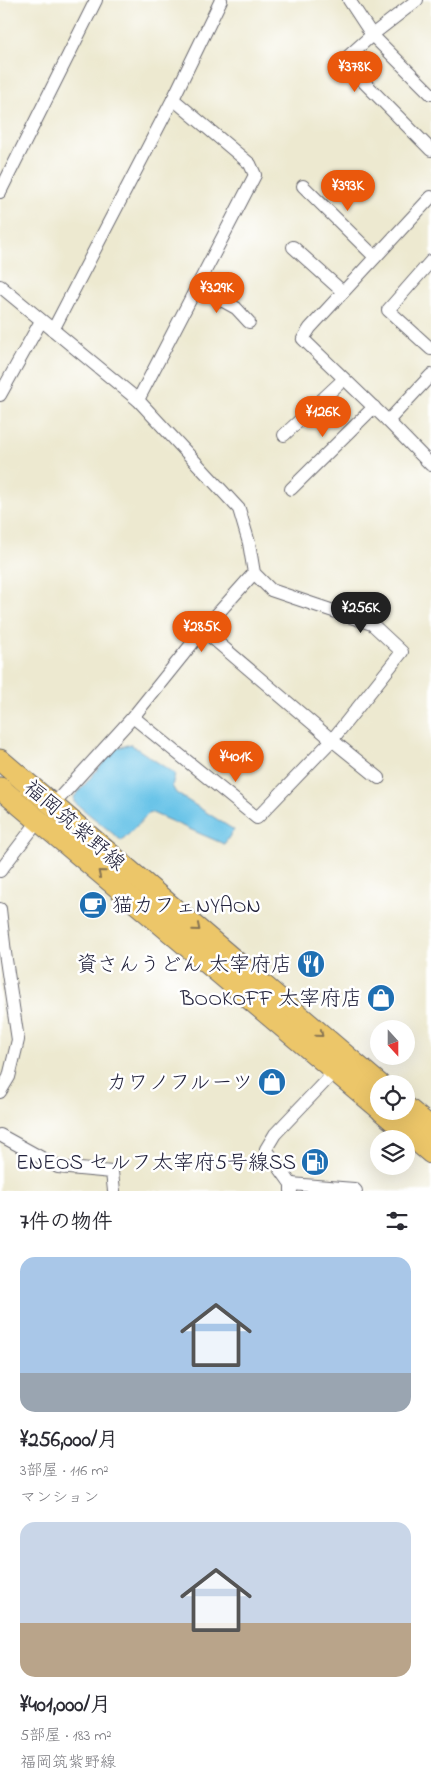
<!DOCTYPE html>
<html lang="ja">
<head>
<meta charset="utf-8">
<style>
	body { margin:0; font-family:"Indie Flower","Klee One",sans-serif; background:#f2f2f3; color:#2b2b33; height:100vh; display:flex; flex-direction:column; font-size:19px; white-space:nowrap }
	* { box-sizing:border-box; margin:0 }
	p { font-size:16px; color:#7c7c81 }
	.icon { flex:none; width:28px; height:28px; fill:none; stroke:currentColor; stroke-width:2; stroke-linecap:round; stroke-linejoin:round }
	.map { position:relative; height:1191px; overflow:hidden }
	.side { display:flex; flex-direction:column; background:#fff; flex:1 }
	.side>* { flex:none }
	.needle { width:32px; rotate:159deg }
	.controls { position:absolute; left:370px; top:1020px; display:grid; gap:10px }
	.controls a { display:grid; place-items:center; width:45px; height:45px; border-radius:50%; background:#fff; box-shadow:0 5px 20px #0002; font-size:25px }
	.price { position:absolute; translate:-50% -42px; padding:0 11px; border-radius:18px; background:#ea580c; color:#fff; font-size:16px; line-height:32px; filter:drop-shadow(0 1px 2px #0008) }
	.price::after { content:''; position:absolute; left:50%; top:30px; width:15px; height:11px; margin-left:-8px; background:inherit; clip-path:polygon(0 0,100% 0,50% 100%) }
	.price.selected { background:#222; color:#fff }
	ul { padding:0; list-style:none }
	li { display:grid; align-content:center; gap:10px; height:265px; padding:0 20px }
	li span { display:grid; place-items:center; height:155px; border-radius:15px; color:#555 }
	li>.icon { margin-inline-start:auto }
	span .icon { width:90px; height:90px; fill:#fffc; stroke-width:1 }
	li b { font-size:21px }
	h2 { display:flex; justify-content:space-between; align-items:center; height:60px; padding:0 20px; font-size:21px }
	.map>svg:first-child { display:block }
	.water { fill:#6bc4e8; stroke:#467392 }
	.lines { fill:none; stroke-linecap:round; stroke-linejoin:round }
	.street-casing { stroke:#69686f; stroke-width:14 }
	.primary-casing { stroke:#69686f; stroke-width:23 }
	.street { stroke:#fff; stroke-width:12 }
	.primary { stroke:#ecc669; stroke-width:21 }
	.oneway { stroke:#877452 }
	.labels { text-anchor:middle; stroke-width:5; stroke-linejoin:round; paint-order:stroke }
	.street-label { font-size:21px; fill:#22223b; stroke:#fff }
	.poi-label { font-size:21px; fill:#22223b; stroke:#fff; text-anchor:end }
</style>
</head>
<body>
<div class="map">
<svg width="431" height="1191" viewBox="0 0 431 1191">
	<rect width="100%" height="100%" fill="#fff"/>
	<filter id="ink" filterUnits="userSpaceOnUse"><feTurbulence type="fractalNoise" baseFrequency=".02" numOctaves="2"/><feDisplacementMap in="SourceGraphic" scale="10" xChannelSelector="R" yChannelSelector="G"/><feConvolveMatrix kernelMatrix="1 2 1 2 8 2 1 2 1" color-interpolation-filters="sRGB"/></filter>
	<filter id="wash" filterUnits="userSpaceOnUse"><feTurbulence type="fractalNoise" baseFrequency=".0096" numOctaves="4" result="noise"/><feDisplacementMap in="SourceGraphic" scale="20" xChannelSelector="R" yChannelSelector="G"/><feGaussianBlur stdDeviation="1.12" result="paint"/><feColorMatrix in="noise" values="0 0 0 0 0 0 0 0 0 0 0 0 0 0 0 0 0 1.4 0 .05"/><feComposite in="paint" operator="in"/></filter>
	<g filter="url(#wash)">
		<rect width="100%" height="100%" fill="#ede9d0"/>
		<!-- water -->
		<path class="water" d="M130,744l45,30 -3,12 4,7 58,37 -10,14 -74,-32 -28,29 -48,-39v-5l41,-48z"/>
	</g>
	<g filter="url(#ink)">
		<g class="lines">
			<defs>
				<g id="street">
					<path d="M349,0l23,35 59,59"/>
					<path d="M417,0l-45,35 -29,26 88,89"/>
					<path d="M303,186l72,71"/>
					<path d="M0,192l96,-192"/>
					<path d="M431,197l-121,131 -7,11 85,82 43,44"/>
					<path d="M293,247l50,45"/>
					<path d="M431,261l-43,49 43,39"/>
					<path d="M0,286l138,114 101,109 10,34 5,30 17,17 101,34 30,28 -70,88 -75,78 -124,-101"/>
					<path d="M198,287l38,21 13,14"/>
					<path d="M53,330l120,-231 48,-99"/>
					<path d="M0,395l41,-74"/>
					<path d="M138,400l117,-225 -5,-11 -77,-65"/>
					<path d="M388,421l43,-46"/>
					<path d="M284,435l60,-56"/>
					<path d="M291,489l83,-82"/>
					<path d="M203,630l129,110 47,38"/>
					<path d="M53,805l80,-88 70,-87 51,-57"/>
					<path d="M0,871l39,-51"/>
					<path d="M0,909l5,44 13,87 -9,37 -9,15"/>
					<path d="M0,1135l58,32 54,5 2,19"/>
					<path d="M291,1184l63,5 2,2"/>
					<path d="M291,1191v-7l-25,-35 9,-15 60,-63"/>
				</g>
				<g id="primary">
					<path d="M0,760l379,324"/>
					<path d="M0,788l379,320"/>
					<path d="M406,1107l25,21"/>
					<path d="M382,1111l49,42"/>
				</g>
			</defs>
			<!-- street casing -->
			<use href="#street" class="street-casing"/>
			<!-- primary casing -->
			<use href="#primary" class="primary-casing"/>
			<!-- street -->
			<use href="#street" class="street"/>
			<!-- primary -->
			<use href="#primary" class="primary"/>
		</g>
		<!-- one-way arrows -->
		<defs><path id="oneway-chevron" d="M-2-3.5L2.5 0L-2 3.5" fill="none" stroke-width="1.6" stroke-linecap="round" stroke-linejoin="round" transform="scale(1.25)"/></defs>
		<g class="oneway">
			<use href="#oneway-chevron" transform="translate(101 873) rotate(-140)"/>
			<use href="#oneway-chevron" transform="translate(197 928) rotate(40)"/>
			<use href="#oneway-chevron" transform="translate(320 1034) rotate(40)"/>
		</g>
	</g>
	<!-- icons -->
	<defs>
		<symbol id="cafe-disc" viewBox="-11 -11 22 22"><circle r="9.5" fill="#1f6fb2" stroke="#fff"/><path d="M-5.5-4.5H6V0H3Q3 3.5 0 3.5H-2.5Q-5.5 3.5-5.5 0ZM3-3.2v2h1.7v-2ZM-6 4.5H4V6H-6Z" fill="#fff"/></symbol>
		<symbol id="restaurant-disc" viewBox="-11 -11 22 22"><circle r="9.5" fill="#1f6fb2" stroke="#fff"/><path d="M-5-6h1v4h1v-4h1v4h1v-4h1v5L-1.5 .5V6h-2V.5L-5-1ZM5-6V6H3V1.5H1.5Q1.5-4 5-6Z" fill="#fff"/></symbol>
		<symbol id="shop-disc" viewBox="-11 -11 22 22"><circle r="9.5" fill="#1f6fb2" stroke="#fff"/><path d="M-5-2.5h2.3a2.7 3.5 0 0 1 5.4 0H5L5.5 6h-11ZM-1.5-2.5h3a1.5 2.3 0 0 0-3 0Z" fill="#fff"/></symbol>
		<symbol id="fuel-disc" viewBox="-11 -11 22 22"><circle r="9.5" fill="#1f6fb2" stroke="#fff"/><path d="M-5.5-6h7V0h2V4h1.3V-2.5L3-4.5l.8-.8L6-3V5H2.5V1h-1V6h-7ZM-4.2-4.7v3.2H.2V-4.7Z" fill="#fff"/></symbol>
	</defs>
	<g fill-rule="evenodd">
		<use href="#cafe-disc" x="77" y="889" width="32" height="32"/>
		<use href="#restaurant-disc" x="295" y="948" width="32" height="32"/>
		<use href="#shop-disc" x="365" y="982" width="32" height="32"/>
		<use href="#shop-disc" x="256" y="1066" width="32" height="32"/>
		<use href="#fuel-disc" x="299" y="1146" width="32" height="32"/>
	</g>
	<g class="labels">
		<!-- street labels -->
		<g class="street-label">
			<text transform="translate(75 825) rotate(41)" y="7">福岡筑紫野線</text>
		</g>
		<!-- poi labels -->
		<g class="poi-label">
			<text x="112" y="912" text-anchor="start">猫カフェNYAON</text>
			<text x="292" y="971">資さんうどん 太宰府店</text>
			<text x="362" y="1005">BOOKOFF 太宰府店</text>
			<text x="253" y="1089">カワノフルーツ</text>
			<text x="296" y="1169">ENEOS セルフ太宰府5号線SS</text>
		</g>
	</g>
</svg>
<div class="controls">
<a><svg class="needle" viewBox="-14 -14 28 28"><path d="M0-13l5 13h-10z" fill="#e53935"/><path d="M0 13l5-13h-10z" fill="#7c7c81"/></svg></a>
<a><svg class="icon" aria-label="locate" viewBox="0 0 24 24"><circle cx="12" cy="12" r="6"/><path d="M12 2v4M12 18v4M2 12h4M18 12h4"/></svg></a>
<a><svg class="icon" aria-label="layers" viewBox="0 0 24 24"><path d="M12 4l9 5-9 5-9-5zM3 14l9 5 9-5"/></svg></a>
</div>
<b class="price" style="left:355px;top:93px">¥378K</b>
<b class="price" style="left:348px;top:212px">¥393K</b>
<b class="price" style="left:217px;top:314px">¥329K</b>
<b class="price" style="left:323px;top:438px">¥126K</b>
<b class="price selected" style="left:361px;top:634px">¥256K</b>
<b class="price" style="left:202px;top:653px">¥285K</b>
<b class="price" style="left:236px;top:783px">¥401K</b>
</div>
<section class="side">
<h2>7件の物件<svg class="icon" aria-label="filters" viewBox="0 0 24 24"><path d="M4 7h16M4 17h16"/><circle cx="9" cy="7" r="2"/><circle cx="15" cy="17" r="2"/></svg></h2>
<ul>
<li><span style="background:linear-gradient(#a9c7e8 75%,#9aa5b1 0)"><svg class="icon" aria-label="home" viewBox="0 0 24 24"><path d="M3 11l9-7 9 7M6 9v11h12V9"/></svg></span><div><b>¥256,000/月</b><p>3部屋 · 116 m²</p><p>マンション</p></div></li>
<li><span style="background:linear-gradient(#c9d6e8 65%,#b9a48a 0)"><svg class="icon" aria-label="home" viewBox="0 0 24 24"><path d="M3 11l9-7 9 7M6 9v11h12V9"/></svg></span><div><b>¥401,000/月</b><p>5部屋 · 183 m²</p><p>福岡筑紫野線</p></div></li>
</ul>
</section>
</body>
</html>
